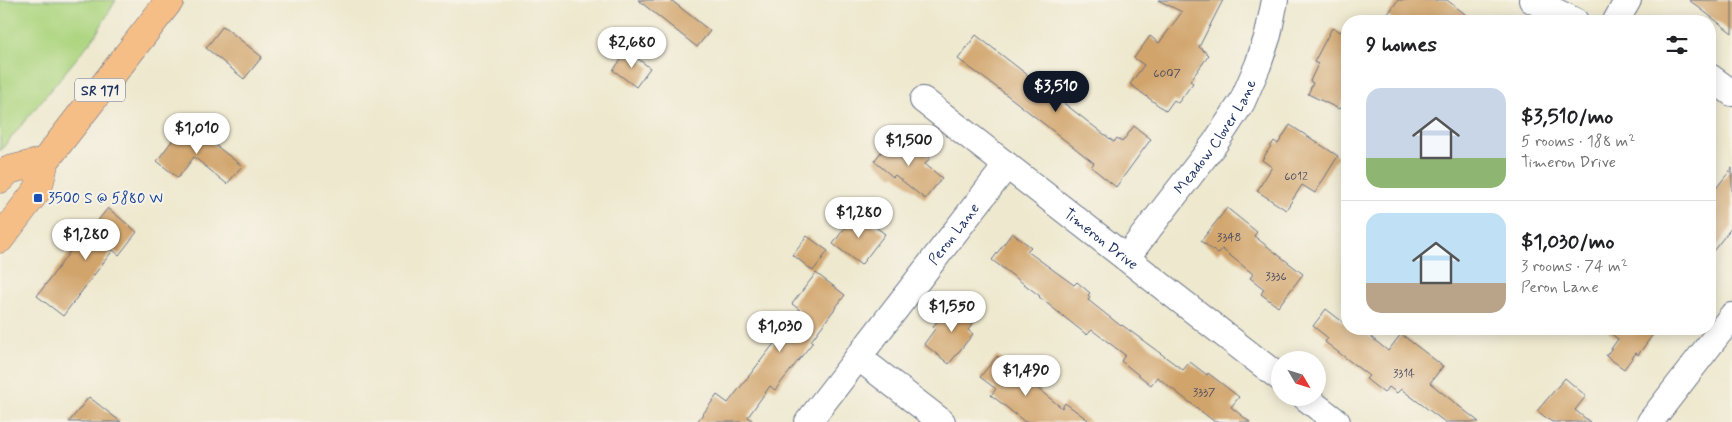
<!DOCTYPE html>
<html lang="en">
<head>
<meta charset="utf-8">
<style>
	body { margin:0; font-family:Mynerve,sans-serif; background:#f2f2f2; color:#202124; height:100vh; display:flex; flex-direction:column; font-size:19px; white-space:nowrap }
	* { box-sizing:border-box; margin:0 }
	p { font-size:16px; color:#757577 }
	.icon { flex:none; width:28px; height:28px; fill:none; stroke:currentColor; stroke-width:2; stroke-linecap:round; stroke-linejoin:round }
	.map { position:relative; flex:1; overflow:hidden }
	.sheet { position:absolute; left:1341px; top:15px; width:375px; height:320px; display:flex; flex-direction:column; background:#fff; border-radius:20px; box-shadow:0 2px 12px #0003 }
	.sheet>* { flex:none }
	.needle { width:32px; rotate:128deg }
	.tools { position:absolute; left:1271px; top:351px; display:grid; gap:10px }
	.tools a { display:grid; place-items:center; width:55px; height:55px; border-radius:50%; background:#fff; box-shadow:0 2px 12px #0003; font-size:25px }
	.price { position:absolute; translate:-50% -42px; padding:0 11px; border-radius:18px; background:#fff; color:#222; font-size:16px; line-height:32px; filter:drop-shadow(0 1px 2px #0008) }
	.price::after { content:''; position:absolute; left:50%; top:30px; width:15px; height:11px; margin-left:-8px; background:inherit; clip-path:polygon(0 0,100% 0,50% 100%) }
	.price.selected { background:#111827; color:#fff }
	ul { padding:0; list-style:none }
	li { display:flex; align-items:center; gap:15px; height:125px; padding:0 25px }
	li+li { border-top:1px solid #e0e0e0 }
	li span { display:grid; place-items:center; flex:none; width:140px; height:100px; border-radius:15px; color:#555 }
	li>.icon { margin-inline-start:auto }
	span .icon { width:60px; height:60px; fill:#fffc; stroke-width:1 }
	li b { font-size:21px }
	h2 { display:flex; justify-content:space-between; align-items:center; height:60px; padding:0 25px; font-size:21px }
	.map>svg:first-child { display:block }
	.green { fill:#add580; stroke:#64826f }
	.building { fill:#d1a46c }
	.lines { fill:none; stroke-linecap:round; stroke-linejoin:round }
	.street-casing { stroke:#657085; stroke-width:28 }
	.primary-casing { stroke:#657085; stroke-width:29 }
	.street { stroke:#fff; stroke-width:26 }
	.primary { stroke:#f6be87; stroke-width:28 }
	.transit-dot { fill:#1a4fb4; stroke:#f7f3e8; stroke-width:2 }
	.labels { text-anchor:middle; stroke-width:4; stroke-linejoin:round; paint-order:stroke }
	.number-label { font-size:12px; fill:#484c62 }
	.shield { fill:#f7f3e8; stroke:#5d6a87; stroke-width:1 }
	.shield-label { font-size:14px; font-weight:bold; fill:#1b2f5e }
	.street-label { font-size:15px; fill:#1b2f5e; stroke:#f7f3e8 }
	.transit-label { font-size:15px; fill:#164399; stroke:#f7f3e8; text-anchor:start }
</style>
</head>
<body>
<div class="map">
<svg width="1732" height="422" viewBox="0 0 1732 422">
	<rect width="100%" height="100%" fill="#f7f3e8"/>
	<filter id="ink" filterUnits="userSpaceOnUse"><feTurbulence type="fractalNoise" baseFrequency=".02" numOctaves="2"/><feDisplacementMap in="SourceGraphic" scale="10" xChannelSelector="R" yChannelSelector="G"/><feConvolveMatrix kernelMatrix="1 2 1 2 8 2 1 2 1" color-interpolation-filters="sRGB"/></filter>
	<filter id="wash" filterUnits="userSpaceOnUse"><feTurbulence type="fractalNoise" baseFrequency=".0096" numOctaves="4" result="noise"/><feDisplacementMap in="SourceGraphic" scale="20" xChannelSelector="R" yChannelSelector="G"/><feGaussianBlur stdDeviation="1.12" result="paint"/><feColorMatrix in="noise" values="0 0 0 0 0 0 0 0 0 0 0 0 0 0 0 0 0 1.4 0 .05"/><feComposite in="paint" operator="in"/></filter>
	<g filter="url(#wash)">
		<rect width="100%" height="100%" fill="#eee8ce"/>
		<!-- green -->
		<path class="green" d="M0,0h116l-21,36 -95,115z"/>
		<g id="blocks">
			<!-- building -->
			<g class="building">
				<path d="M638,0h33l39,31 -13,16z"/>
				<path d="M1158,0h65l-24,47 10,8 -19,26 3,2 -15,20 -4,-3 -8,11 -36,-27 14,-19 -10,-7 16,-22 9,7 23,-31z"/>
				<path d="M1398,0h49l27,21h-79l-8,-6z"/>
				<path d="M1689,0h43v33z"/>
				<path d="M223,26l39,31 -18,22 -38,-31z"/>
				<path d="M1332,28l16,7v58l-9,16 -31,-15 5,-11 -3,-2 8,-17 -4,-2z"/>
				<path d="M976,35l138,107 3,-4 5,4 12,-16 17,13 -35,48 -25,-20 3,-4 -87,-68 -49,-36z"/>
				<path d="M628,51l22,17 -14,19 -23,-17z"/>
				<path d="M186,122l56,44 -15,18 -33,-27 -16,21 -21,-17z"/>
				<path d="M1290,125l48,31 -23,37 -13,-8 -16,25 -29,-19 15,-24 -10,-7 12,-19 4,3z"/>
				<path d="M894,136l17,14 4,-4 15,12 -5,6 17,14 -17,21 -30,-24 -2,2 -19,-16z"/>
				<path d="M1732,168v59l-22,28v-59z"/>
				<path d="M108,208l29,24 -18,23 -6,-5 -50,66 -26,-20 35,-47 2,1z"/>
				<path d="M1227,208l30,24 -3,4 49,38 -25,33 -17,-13 3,-5 -14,-11 3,-4 -31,-25 -4,5 -17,-13z"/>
				<path d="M856,212l29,22 -24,31 -28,-21z"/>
				<path d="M1012,233l19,14 -4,4 47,34 3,-3 13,11 -2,2 2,2 -2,3 33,26 1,-1 61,45 7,-8 17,13 1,-2 31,24 -8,10 19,15h-35l-58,-45 -6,8 -30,-24 4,-6 -33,-25 -5,5 -48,-38 1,-1 -48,-36z"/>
				<path d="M807,236l21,15 -15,20 -20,-16z"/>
				<path d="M816,273l29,22 -34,46 2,1 -30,38 -8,10 -5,-4 -22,31 6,5h-57l20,-27 11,8 72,-93 -8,-6z"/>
				<path d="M964,302l16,13 -12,15 5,4 -24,30 -25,-20 11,-15 -2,-2 10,-14 4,3 2,-2 3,3z"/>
				<path d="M1326,309l22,17v3h13l27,22 13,-17 42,32 -13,17 49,39h-34l-44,-33 -4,4 -8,-6 -5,6 -18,-14 3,-3 -44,-34 3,-4 -15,-12z"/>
				<path d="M1605,329h52l-19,26 -2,-2 -12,16 -18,-13 12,-17z"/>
				<path d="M997,356l65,52 3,-5 26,19h-66l-34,-27 5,-6 -16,-12z"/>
				<path d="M1565,378l21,18 -11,14 15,12h-38l-15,-11z"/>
				<path d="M89,397l32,25h-52z"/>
			</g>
		</g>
	</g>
	<g filter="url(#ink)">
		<use href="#blocks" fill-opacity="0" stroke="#657085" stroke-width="1"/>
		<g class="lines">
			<defs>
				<g id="street">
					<path d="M1532,0l43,21"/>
					<path d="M1616,21l12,-21"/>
					<path d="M1710,77l22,16"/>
					<path id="s1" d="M923,100l357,278"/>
					<path id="s2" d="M1126,258l89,-115 27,-41 16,-37 10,-30 7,-35"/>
					<path d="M858,357l84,65"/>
					<path d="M1306,398l31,24"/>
					<path id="s3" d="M808,422l199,-257"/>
					<path d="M1650,422l82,-106"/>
				</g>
				<g id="primary">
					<path d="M0,179l9,-9 36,-9"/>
					<path d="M0,239l38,-50 7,-28 125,-161"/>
				</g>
			</defs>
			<!-- street casing -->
			<use href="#street" class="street-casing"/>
			<!-- primary casing -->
			<use href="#primary" class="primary-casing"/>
			<!-- street -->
			<use href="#street" class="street"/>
			<!-- primary -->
			<use href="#primary" class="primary"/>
		</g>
	</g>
	<!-- markers -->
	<rect class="transit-dot" x="33" y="193" width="10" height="10" rx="2.5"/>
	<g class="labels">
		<!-- number labels -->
		<g class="number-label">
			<text x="1167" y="77">6007</text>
			<text x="1296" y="180">6012</text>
			<text x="1229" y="241">3348</text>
			<text x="1276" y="280">3336</text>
			<text x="1404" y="377">3314</text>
			<text x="1204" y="396">3337</text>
		</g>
		<!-- shield labels -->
		<rect class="shield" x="75" y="78.5" width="50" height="23" rx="4"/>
		<g class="shield-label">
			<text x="100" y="95">SR 171</text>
		</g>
		<!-- street labels -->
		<g class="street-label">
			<text dy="5" stroke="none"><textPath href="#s2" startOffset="151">Meadow Clover Lane</textPath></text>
			<text dy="5" stroke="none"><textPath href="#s3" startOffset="238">Peron Lane</textPath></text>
			<text dy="5" stroke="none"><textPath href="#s1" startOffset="226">Timeron Drive</textPath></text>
		</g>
		<!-- transit labels -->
		<g class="transit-label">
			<text x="48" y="203">3500 S @ 5880 W</text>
		</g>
	</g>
</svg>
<div class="tools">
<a><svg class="needle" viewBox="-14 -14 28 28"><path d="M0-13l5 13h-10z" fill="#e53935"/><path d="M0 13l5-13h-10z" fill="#757577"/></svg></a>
</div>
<b class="price" style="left:632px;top:69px">$2,680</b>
<b class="price selected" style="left:1056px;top:113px">$3,510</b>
<b class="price" style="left:197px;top:155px">$1,010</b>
<b class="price" style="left:909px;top:167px">$1,500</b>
<b class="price" style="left:859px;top:239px">$1,280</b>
<b class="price" style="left:86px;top:261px">$1,280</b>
<b class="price" style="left:952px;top:333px">$1,550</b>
<b class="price" style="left:780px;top:353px">$1,030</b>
<b class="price" style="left:1026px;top:397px">$1,490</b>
<section class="sheet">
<h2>9 homes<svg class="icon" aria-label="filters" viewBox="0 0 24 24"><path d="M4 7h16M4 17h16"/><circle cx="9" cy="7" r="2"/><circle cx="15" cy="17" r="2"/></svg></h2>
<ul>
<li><span style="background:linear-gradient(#c9d6e8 70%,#8fb573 0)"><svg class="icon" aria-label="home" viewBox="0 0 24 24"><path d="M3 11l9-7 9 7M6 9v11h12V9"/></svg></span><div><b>$3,510/mo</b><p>5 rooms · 188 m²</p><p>Timeron Drive</p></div></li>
<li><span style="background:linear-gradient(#bfe0f5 70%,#b9a48a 0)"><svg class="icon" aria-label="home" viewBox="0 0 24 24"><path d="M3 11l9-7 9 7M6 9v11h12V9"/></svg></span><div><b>$1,030/mo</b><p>3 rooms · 74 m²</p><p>Peron Lane</p></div></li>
</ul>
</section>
</div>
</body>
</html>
